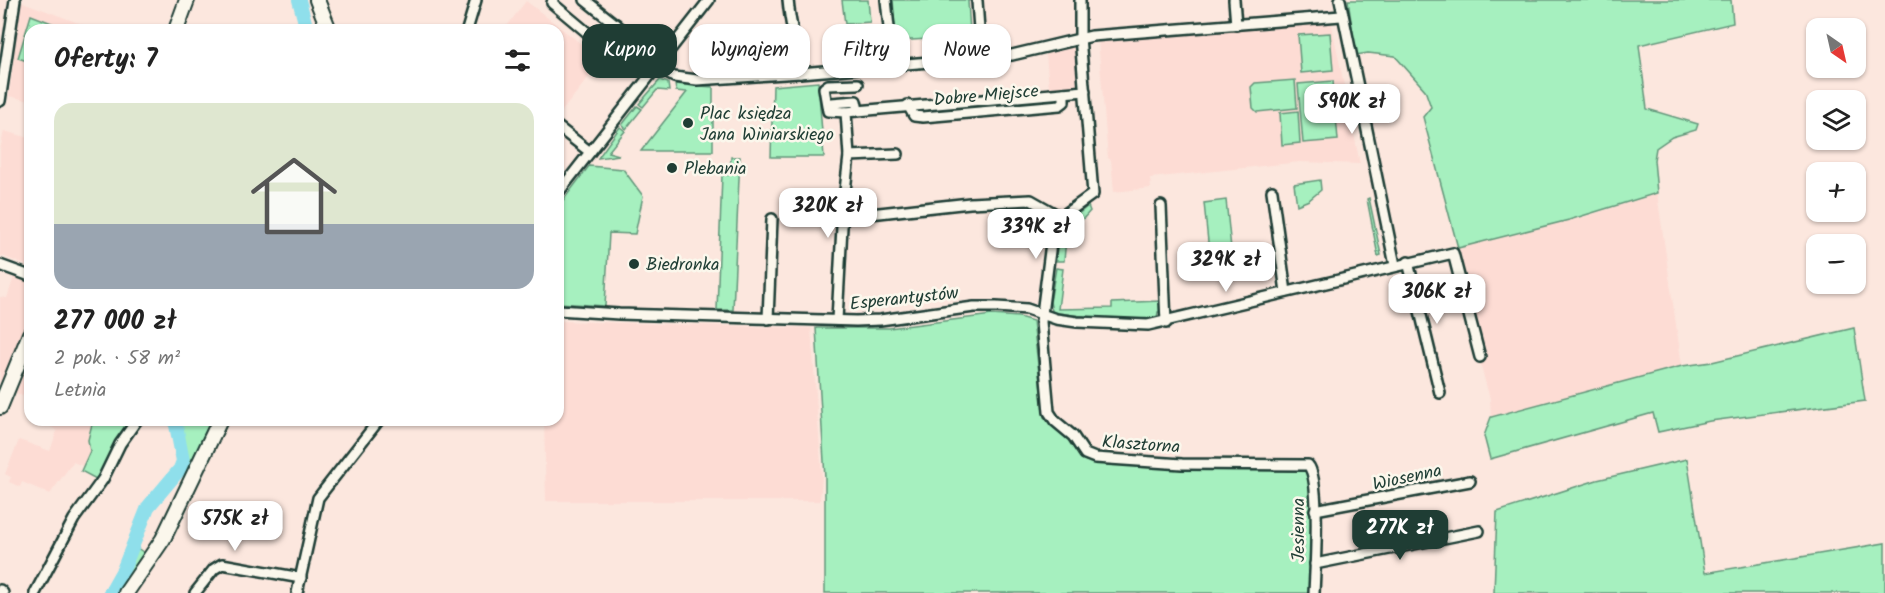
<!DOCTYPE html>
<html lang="pl">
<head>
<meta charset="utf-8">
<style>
	body { margin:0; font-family:Kalam,sans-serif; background:#f6f6f6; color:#222; height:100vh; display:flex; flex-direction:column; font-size:22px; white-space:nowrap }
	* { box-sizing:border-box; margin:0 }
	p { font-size:20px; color:#767676 }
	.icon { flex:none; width:33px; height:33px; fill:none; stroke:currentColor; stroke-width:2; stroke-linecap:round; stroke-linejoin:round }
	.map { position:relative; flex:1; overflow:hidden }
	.side { position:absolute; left:24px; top:24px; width:540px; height:402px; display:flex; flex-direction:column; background:#fff; border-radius:18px; box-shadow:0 2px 4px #0004 }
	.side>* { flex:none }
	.top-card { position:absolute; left:582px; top:24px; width:570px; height:54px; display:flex; gap:12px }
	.needle { width:39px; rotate:146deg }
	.tools { position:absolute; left:1806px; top:18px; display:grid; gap:12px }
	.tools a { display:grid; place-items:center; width:60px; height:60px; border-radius:12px; background:#fff; box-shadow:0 2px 4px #0004; font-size:30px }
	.price { position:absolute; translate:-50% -51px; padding:0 14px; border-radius:12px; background:#fff; color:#222; font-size:20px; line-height:39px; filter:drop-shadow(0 2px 3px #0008) }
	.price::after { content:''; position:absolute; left:50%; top:36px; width:18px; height:14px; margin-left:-9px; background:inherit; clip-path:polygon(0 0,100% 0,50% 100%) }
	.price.current { background:#1f3d34; color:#fff }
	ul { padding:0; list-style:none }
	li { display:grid; align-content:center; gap:12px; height:318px; padding:0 30px }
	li+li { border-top:2px solid #e0e0e0 }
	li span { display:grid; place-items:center; height:186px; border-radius:18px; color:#555 }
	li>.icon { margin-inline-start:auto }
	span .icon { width:108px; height:108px; fill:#fffc; stroke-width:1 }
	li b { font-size:26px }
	h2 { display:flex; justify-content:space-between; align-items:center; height:72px; padding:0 30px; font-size:26px }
	.tag { padding:0 21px; border-radius:18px; background:#fff; box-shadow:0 2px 4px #0004; font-size:21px; line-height:54px }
	.tag.current { background:#1f3d34; color:#fff }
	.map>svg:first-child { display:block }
	.built { fill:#fddcd4 }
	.green { fill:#a6f0bf; stroke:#62967a; stroke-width:1.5 }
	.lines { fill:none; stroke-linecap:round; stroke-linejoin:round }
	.river { stroke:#8fdfeb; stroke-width:14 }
	.street-casing { stroke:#1f3d34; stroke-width:14 }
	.secondary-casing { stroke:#1f3d34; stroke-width:18 }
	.street { stroke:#fbf7ec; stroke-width:9 }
	.secondary { stroke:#fbf7ec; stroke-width:14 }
	.poi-dot { fill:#1f3d34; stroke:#fbf7ec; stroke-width:2 }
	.labels { text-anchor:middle; stroke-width:5; stroke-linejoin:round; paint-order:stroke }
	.street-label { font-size:18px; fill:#1f3d34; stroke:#fbf7ec }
	.poi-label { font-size:18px; fill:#1f3d34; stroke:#fbf7ec; text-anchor:start }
</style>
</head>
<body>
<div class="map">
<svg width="1885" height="593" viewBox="0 0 1885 593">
	<rect width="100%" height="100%" fill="#fce7de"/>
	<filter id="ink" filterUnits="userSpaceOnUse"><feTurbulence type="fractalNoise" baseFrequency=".0167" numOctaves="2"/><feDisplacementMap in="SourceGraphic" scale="12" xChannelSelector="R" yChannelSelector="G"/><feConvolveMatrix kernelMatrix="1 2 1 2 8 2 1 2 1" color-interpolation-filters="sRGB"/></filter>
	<g filter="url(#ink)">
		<!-- built -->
		<g class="built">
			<path d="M20,1l77,29h-67v71l-21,-5z"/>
			<path d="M526,1l76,59 -43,55 -1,-85h-54z"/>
			<path d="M1331,21l29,143 -60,-2 -150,16 1,10 -37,4 -3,-32 -3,-2 -10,-118z"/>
			<path d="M1071,47l4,1 1,9h2l2,28 -31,3 -3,-34z"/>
			<path d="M4,131l26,7v129l-30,-12v-105z"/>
			<path d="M1657,193l25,173 -191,51 -1,-18 -41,-149 138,-34z"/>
			<path d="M14,277l16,6v34l-30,71v-91l7,1z"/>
			<path d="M558,321l253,7 11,149 -2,24h-274l-2,-81h14z"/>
			<path d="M30,351v47l-17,-6z"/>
			<path d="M40,420h53l-5,20 2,11 -7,15 -10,-4 -23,32 -28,-12 -2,5 -11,-5 2,-5 -6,-3 14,-34 31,11 7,-20z"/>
		</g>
		<!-- green -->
		<g class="green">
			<path d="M842,0h26l2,22 -25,2z"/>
			<path d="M893,0h81l-6,1 2,31h6v4l-80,5z"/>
			<path d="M1348,0h383l2,23 -94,22 8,64 51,15 -2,6 -24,7 -16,11 -2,12 3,33 -88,27 -111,28 -35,-131 8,-10 -6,-17 -30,-34 -27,-3 -12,2z"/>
			<path d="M31,15l23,9 -2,6h-22v32l-12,-4z"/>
			<path d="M1330,33l3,37 -32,3 -3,-38z"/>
			<path d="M660,80l8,3 1,8 -12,-1 -14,17 -4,-3z"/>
			<path d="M1295,80l2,28 -40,4 -4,-4 -2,-21 4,-4z"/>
			<path d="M1333,81l5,59 -35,3 -5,-59z"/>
			<path d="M818,82l6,75h-53l2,-71z"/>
			<path d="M675,84l38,3v64h-72l46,-59 -11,-1z"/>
			<path d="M637,106l5,3 -16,20 -4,-4z"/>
			<path d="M1298,111l2,32 -18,2 -2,-32z"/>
			<path d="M620,127l5,4 -17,21 11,3 -21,3z"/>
			<path d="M731,157h9l-7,153h-16l5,-135h8z"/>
			<path d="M589,166l34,3 20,27 -8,38 -26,-1 -4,73 -47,-3v-96z"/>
			<path d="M1320,180l1,10 -12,10 -12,5 -3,-21z"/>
			<path d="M1369,198l12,57 -3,1 -11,-57z"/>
			<path d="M1226,200l6,58 -22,3 -6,-58z"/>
			<path d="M1088,206l2,5 -24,27 -2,23h-8l1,-16 7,-16 2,1 6,-11z"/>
			<path d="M1056,268l7,1 -5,40 54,-1v-5l48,-2 1,11h-3l-1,6 -41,2 -60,-7 -4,-2 -2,-9z"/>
			<path d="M992,315l27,2 14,4 11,96 26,21 16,23 85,6 134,4 6,12 -1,110h-485v-115l-9,-150h73z"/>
			<path d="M1854,328l11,73 -155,20 -52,11 -5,-19 -163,46 -6,-23 7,-19 191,-51 30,-4z"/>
			<path d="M93,420h40l-35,60 -17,-9 9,-20 -2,-11z"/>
			<path d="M179,420h33l-26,52 1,-15z"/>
			<path d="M1687,459l18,114 180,-30v50h-391l3,-81 100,-32z"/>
			<path d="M134,546l12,8 -27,39h-6z"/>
		</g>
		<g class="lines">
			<!-- river -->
			<g class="river">
				<path d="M299,0l8,30"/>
				<path d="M110,593l13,-23 25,-63 32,-38 3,-8 -8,-41"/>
			</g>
			<defs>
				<g id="street">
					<path d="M553,0l-1,3 43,36 7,1 14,-16"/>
					<path d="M585,0l77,61"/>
					<path d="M788,0c2,25 9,48 12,73"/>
					<path d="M886,0l7,65"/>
					<path d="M1080,0v37l13,157 -32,23 -9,18 -11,87 8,90 6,9 18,15 12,18 10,4 87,6 126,1c13,13 7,107 6,128"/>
					<path d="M1234,0l2,25"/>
					<path d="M1340,0l55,265"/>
					<path d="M977,1l4,57"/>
					<path d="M467,30l9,-30"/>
					<path d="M656,67l18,10 23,3 103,-7 212,-18 80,-19 249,-20"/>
					<path d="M0,101l15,-101"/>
					<path d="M832,103l24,-2 2,9"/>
					<path d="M908,105l6,11 9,1 137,-12 4,-3v-9"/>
					<path d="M846,112l-18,-1 -4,-23 4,-3 30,-1"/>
					<path d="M558,127l32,25"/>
					<path d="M898,154l-49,2 -3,-44 239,-21"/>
					<path d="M1272,191l14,101"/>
					<path d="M558,193l151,-193"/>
					<path d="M1161,206l5,117"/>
					<path d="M843,217l127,-14 61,-3 30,17"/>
					<path d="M1408,262l32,131"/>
					<path d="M0,265l30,11"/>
					<path d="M558,310l61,4 237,7 24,-1 94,-13h22l31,2 29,10 21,3 71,3 305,-72 27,104"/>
					<path d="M768,319l4,-100"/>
					<path d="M837,320l6,-112 6,-52"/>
					<path d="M1315,510l155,-29"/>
					<path d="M1315,564l164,-33"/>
					<path d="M0,590l3,3"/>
					<path d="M35,593l39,-74 29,-40 17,-35 17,-24"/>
					<path d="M195,593l19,-24 8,-5 79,14"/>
					<path d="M297,593l21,-95 61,-78"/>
				</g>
				<g id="secondary">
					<path d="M317,0l12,30"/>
					<path d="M176,30l11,-30"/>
					<path d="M0,407l30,-73"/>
					<path d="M126,593l37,-54 57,-119"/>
				</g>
			</defs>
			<!-- street casing -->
			<use href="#street" class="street-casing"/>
			<!-- secondary casing -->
			<use href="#secondary" class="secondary-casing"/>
			<!-- street -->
			<use href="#street" class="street"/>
			<!-- secondary -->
			<use href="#secondary" class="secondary"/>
		</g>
	</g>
	<!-- markers -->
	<g class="poi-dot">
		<circle cx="688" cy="123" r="6"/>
		<circle cx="672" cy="168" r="6"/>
		<circle cx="634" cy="264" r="6"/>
	</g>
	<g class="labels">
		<!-- street labels -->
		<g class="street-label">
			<text transform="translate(986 95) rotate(-5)" y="6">Dobre Miejsce</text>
			<text transform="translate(904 298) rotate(-6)" y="6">Esperantystów</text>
			<text transform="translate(1141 444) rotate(4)" y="6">Klasztorna</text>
			<text transform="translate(1407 477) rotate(-12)" y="6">Wiosenna</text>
			<text transform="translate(1298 530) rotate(-90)" y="6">Jesienna</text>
		</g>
		<!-- poi labels -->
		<g class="poi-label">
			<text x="700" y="119">Plac księdza<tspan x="700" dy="21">Jana Winiarskiego</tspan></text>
			<text x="684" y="174">Plebania</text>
			<text x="646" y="270">Biedronka</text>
		</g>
	</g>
</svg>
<div class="tools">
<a><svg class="needle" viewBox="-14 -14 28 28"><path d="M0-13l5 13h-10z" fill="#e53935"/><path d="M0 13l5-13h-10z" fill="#767676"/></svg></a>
<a><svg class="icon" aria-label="layers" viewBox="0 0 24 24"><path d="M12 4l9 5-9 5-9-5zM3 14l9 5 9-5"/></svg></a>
<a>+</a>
<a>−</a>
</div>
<b class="price" style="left:1352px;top:135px">590K zł</b>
<b class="price" style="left:828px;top:239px">320K zł</b>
<b class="price" style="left:1036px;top:260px">339K zł</b>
<b class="price" style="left:1226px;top:293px">329K zł</b>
<b class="price" style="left:1437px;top:325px">306K zł</b>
<b class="price" style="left:235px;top:552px">575K zł</b>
<b class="price current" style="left:1400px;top:561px">277K zł</b>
<div class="top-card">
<a class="tag current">Kupno</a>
<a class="tag">Wynajem</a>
<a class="tag">Filtry</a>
<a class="tag">Nowe</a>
</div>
<section class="side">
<h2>Oferty: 7<svg class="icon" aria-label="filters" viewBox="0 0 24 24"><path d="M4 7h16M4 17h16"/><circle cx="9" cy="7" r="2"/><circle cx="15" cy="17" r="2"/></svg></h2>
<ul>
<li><span style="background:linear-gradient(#dfe7d0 65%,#9aa5b1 0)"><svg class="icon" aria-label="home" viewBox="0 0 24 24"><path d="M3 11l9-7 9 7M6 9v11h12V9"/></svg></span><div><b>277 000 zł</b><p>2 pok. · 58 m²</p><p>Letnia</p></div></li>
</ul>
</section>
</div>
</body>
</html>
